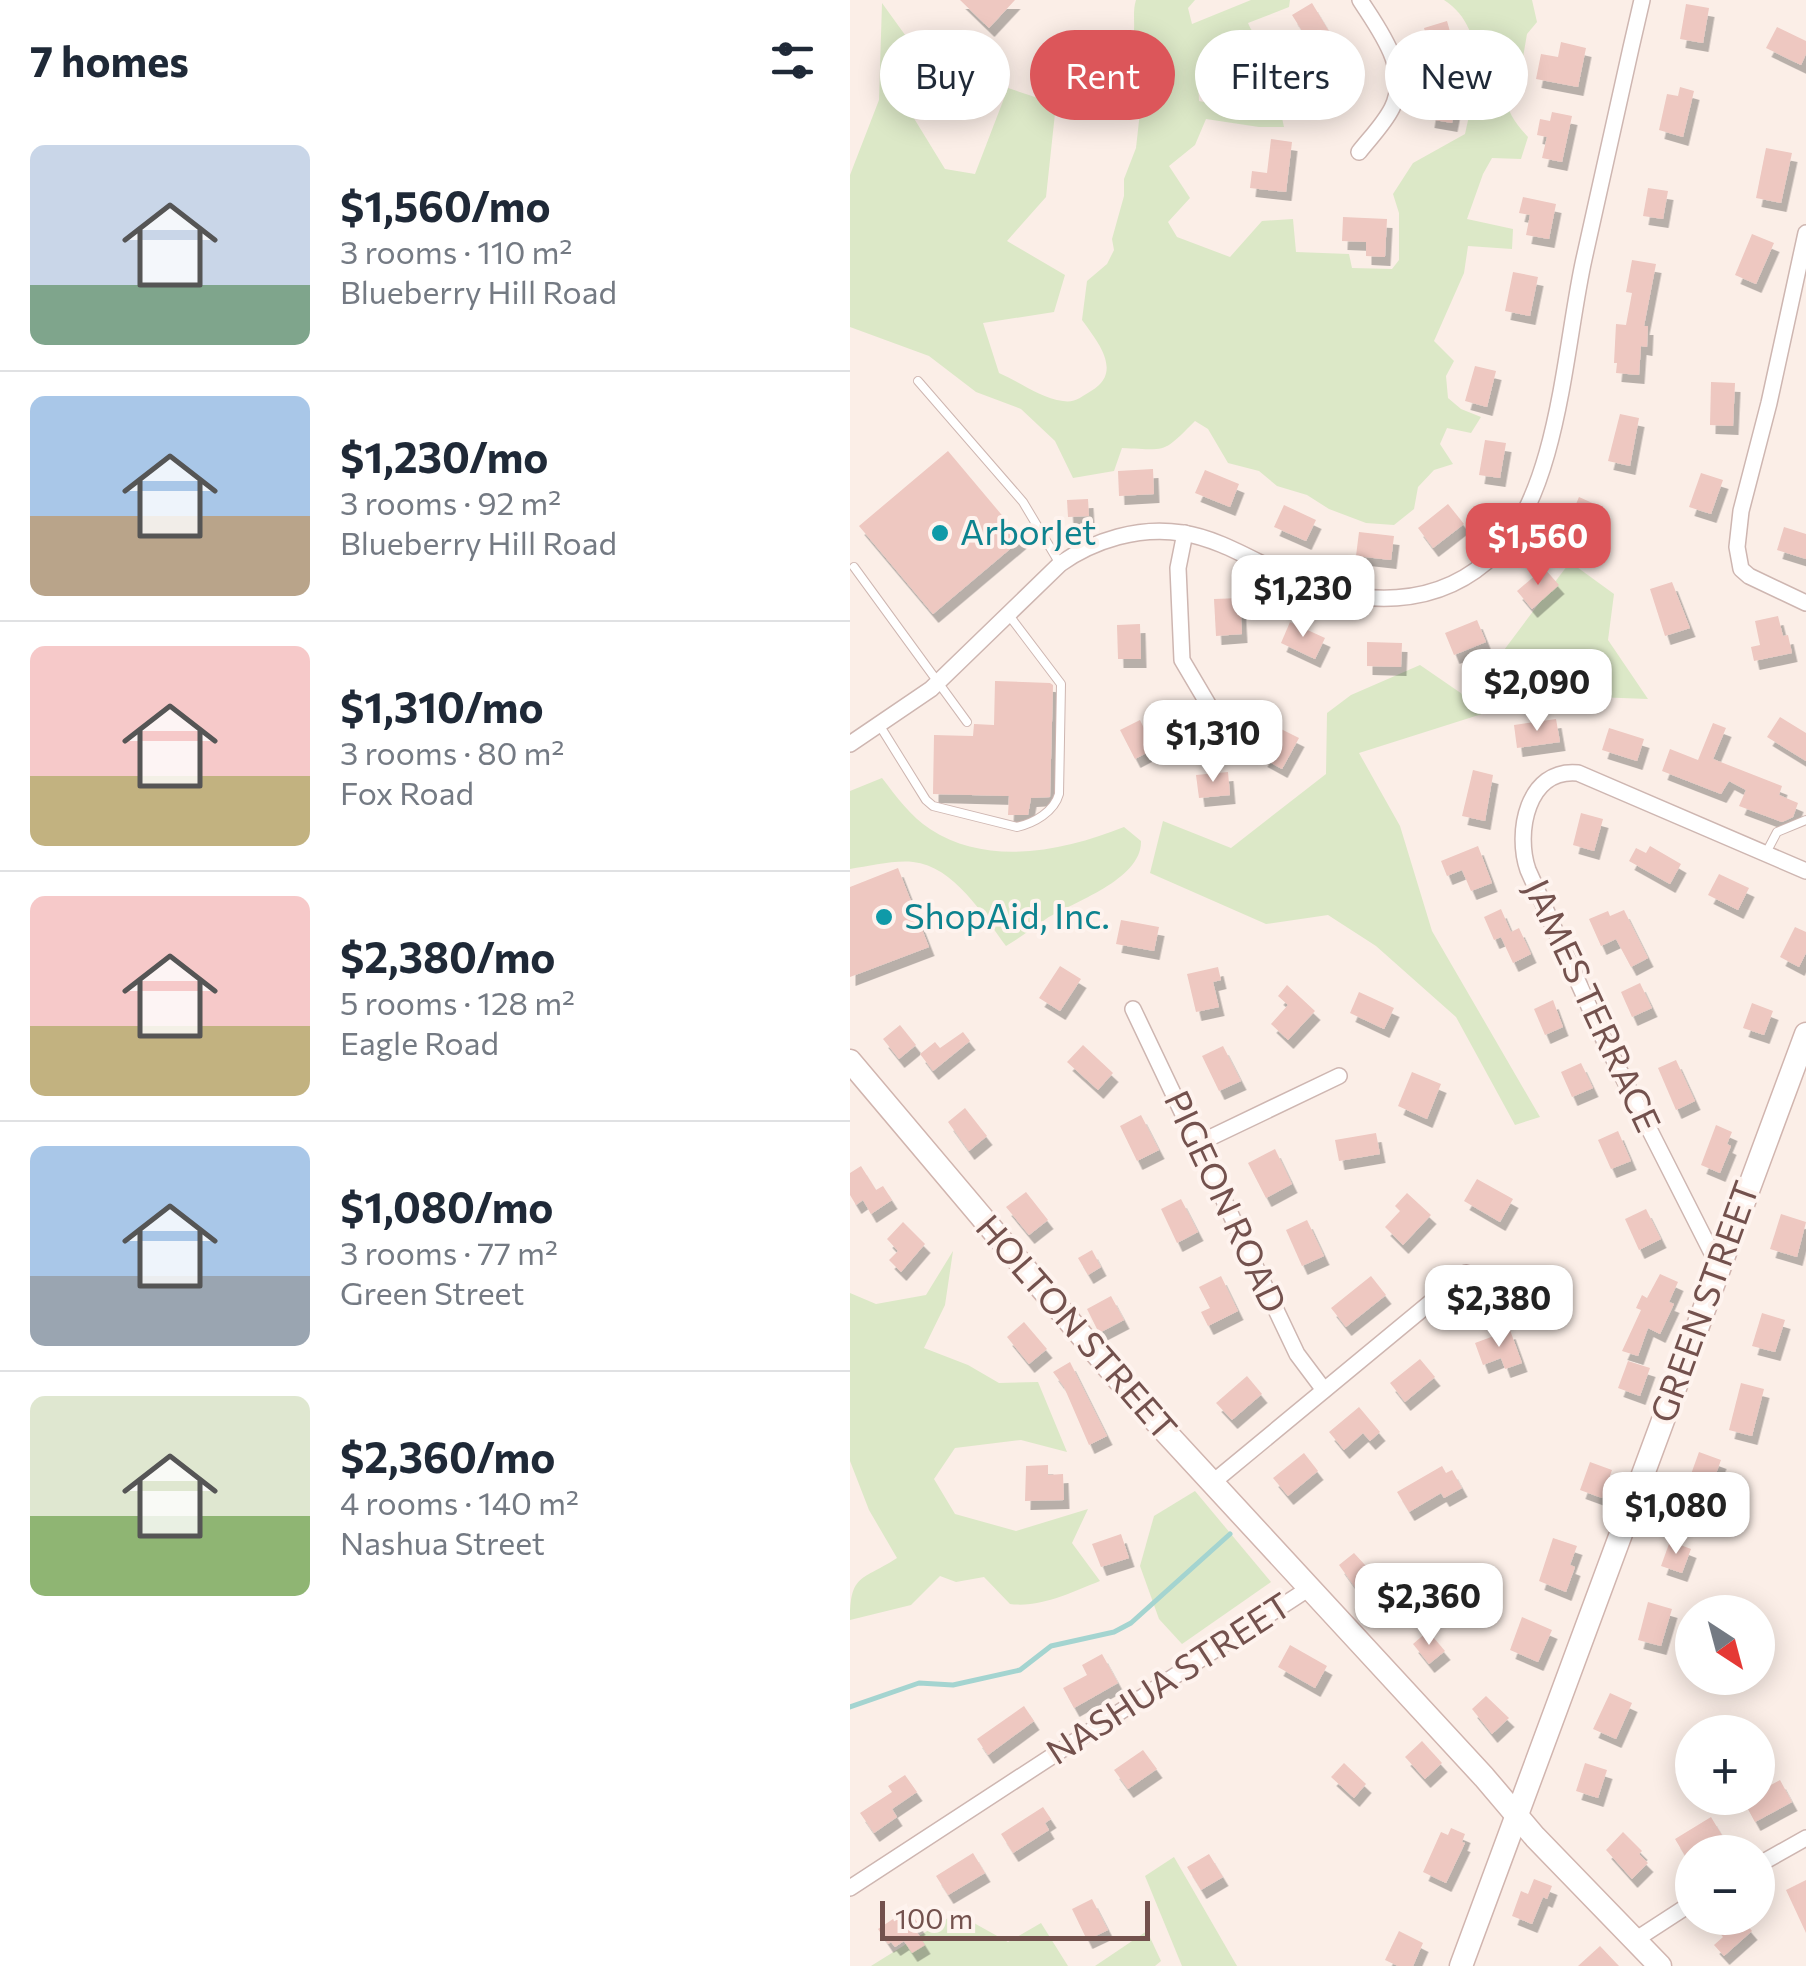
<!DOCTYPE html>
<html lang="en">
<head>
<meta charset="utf-8">
<style>
	body { margin:0; font-family:Commissioner,sans-serif; background:#f6f6f7; color:#1f2937; height:100vh; display:flex; flex-direction:column; font-size:38px; white-space:nowrap }
	* { box-sizing:border-box; margin:0 }
	p { font-size:32px; color:#747a83 }
	.icon { flex:none; width:55px; height:55px; fill:none; stroke:currentColor; stroke-width:2; stroke-linecap:round; stroke-linejoin:round }
	.map { position:relative; flex:1; overflow:hidden }
	.side { display:flex; flex-direction:column; background:#fff; width:850px }
	.side>* { flex:none }
	.hud { position:absolute; left:30px; top:30px; width:775px; height:90px; display:flex; gap:20px }
	.needle { width:65px; rotate:144deg }
	.controls { position:absolute; left:825px; top:1595px; display:grid; gap:20px }
	.controls a { display:grid; place-items:center; width:100px; height:100px; border-radius:50%; background:#fff; box-shadow:0 5px 25px #0003; font-size:50px }
	.scale { position:absolute; left:30px; bottom:25px; width:270px; box-sizing:border-box; padding-left:10px; border:5px solid #73514d; border-top:0; font-size:28px; line-height:35px; white-space:nowrap; color:#73514d; -webkit-text-stroke:8px #fef3ee; paint-order:stroke }
	.price { position:absolute; translate:-50% -85px; padding:0 22px; border-radius:20px; background:#fff; color:#222; font-size:32px; line-height:65px; filter:drop-shadow(0 2px 5px #0008) }
	.price::after { content:''; position:absolute; left:50%; top:60px; width:30px; height:22px; margin-left:-15px; background:inherit; clip-path:polygon(0 0,100% 0,50% 100%) }
	.price.selected { background:#dc565a; color:#fff }
	ul { padding:0; list-style:none }
	li { display:flex; align-items:center; gap:30px; height:250px; padding:0 30px }
	li+li { border-top:2px solid #e0e1e3 }
	li span { display:grid; place-items:center; flex:none; width:280px; height:200px; border-radius:15px; color:#555 }
	li>.icon { margin-inline-start:auto }
	span .icon { width:120px; height:120px; fill:#fffc; stroke-width:1 }
	li b { font-size:42px }
	h2 { display:flex; justify-content:space-between; align-items:center; height:120px; padding:0 30px; font-size:42px }
	.pill { padding:0 35px; border-radius:45px; background:#fff; box-shadow:0 5px 25px #0003; font-size:35px; line-height:90px }
	.pill.selected { background:#dc565a; color:#fff }
	main { display:flex; flex:1; min-height:0 }
	.map>svg:first-child { display:block }
	.green { fill:#dce8c7 }
	.lines { fill:none; stroke-linecap:round; stroke-linejoin:round }
	.stream { stroke:#a4d4d0; stroke-width:5 }
	.building { fill:#eec8c1; filter:url(#shadow) }
	.lane-casing { stroke:#ceb6b1; stroke-width:10 }
	.street-casing { stroke:#ceb6b1; stroke-width:18 }
	.secondary-casing { stroke:#d1b5af; stroke-width:25 }
	.lane { stroke:#fff; stroke-width:8 }
	.street { stroke:#fff; stroke-width:15 }
	.secondary { stroke:#fff; stroke-width:22 }
	.culture-dot { fill:#0f9aa8; stroke:#fef3ee; stroke-width:4 }
	.labels { text-anchor:middle; stroke-width:8; stroke-linejoin:round; paint-order:stroke }
	.culture-label { font-size:35px; fill:#0d838f; stroke:#fef3ee; text-anchor:start }
	.street-label { font-size:35px; fill:#73514d; stroke:#fef3ee }
</style>
</head>
<body>
<main>
<section class="side">
<h2>7 homes<svg class="icon" aria-label="filters" viewBox="0 0 24 24"><path d="M4 7h16M4 17h16"/><circle cx="9" cy="7" r="2"/><circle cx="15" cy="17" r="2"/></svg></h2>
<ul>
<li><span style="background:linear-gradient(#c9d6e8 70%,#7fa58c 0)"><svg class="icon" aria-label="home" viewBox="0 0 24 24"><path d="M3 11l9-7 9 7M6 9v11h12V9"/></svg></span><div><b>$1,560/mo</b><p>3 rooms · 110 m²</p><p>Blueberry Hill Road</p></div></li>
<li><span style="background:linear-gradient(#a9c7e8 60%,#b9a48a 0)"><svg class="icon" aria-label="home" viewBox="0 0 24 24"><path d="M3 11l9-7 9 7M6 9v11h12V9"/></svg></span><div><b>$1,230/mo</b><p>3 rooms · 92 m²</p><p>Blueberry Hill Road</p></div></li>
<li><span style="background:linear-gradient(#f6c9c9 65%,#c2b280 0)"><svg class="icon" aria-label="home" viewBox="0 0 24 24"><path d="M3 11l9-7 9 7M6 9v11h12V9"/></svg></span><div><b>$1,310/mo</b><p>3 rooms · 80 m²</p><p>Fox Road</p></div></li>
<li><span style="background:linear-gradient(#f6c9c9 65%,#c2b280 0)"><svg class="icon" aria-label="home" viewBox="0 0 24 24"><path d="M3 11l9-7 9 7M6 9v11h12V9"/></svg></span><div><b>$2,380/mo</b><p>5 rooms · 128 m²</p><p>Eagle Road</p></div></li>
<li><span style="background:linear-gradient(#a9c7e8 65%,#9aa5b1 0)"><svg class="icon" aria-label="home" viewBox="0 0 24 24"><path d="M3 11l9-7 9 7M6 9v11h12V9"/></svg></span><div><b>$1,080/mo</b><p>3 rooms · 77 m²</p><p>Green Street</p></div></li>
<li><span style="background:linear-gradient(#dfe7d0 60%,#8fb573 0)"><svg class="icon" aria-label="home" viewBox="0 0 24 24"><path d="M3 11l9-7 9 7M6 9v11h12V9"/></svg></span><div><b>$2,360/mo</b><p>4 rooms · 140 m²</p><p>Nashua Street</p></div></li>
</ul>
</section>
<div class="map">
<svg width="956" height="1966" viewBox="0 0 956 1966">
	<defs>
		<filter id="shadow"><feDropShadow dx="5.5" dy="9" stdDeviation="0" flood-color="#0004"/></filter>
	</defs>
	<rect width="100%" height="100%" fill="#fbeee7"/>
	<!-- green -->
	<g class="green">
		<path d="M286,0h59l-7,8 4,16 59,-24h39l-1,7 -41,16c9,21 21,28 43,34l11,19 -52,9 -52,-6 1,22 83,17 2,9h-25l-53,-8 -11,26 -26,21 21,32 -22,24 9,15 53,20 32,-36 31,-2 3,33 53,2 3,14 40,1 7,-9v-47l-6,-19 20,-31 52,-29c10,-45 25,-104 -21,-134h88l5,22 -10,12 -7,41 -12,6c-6,25 4,38 20,56l-7,22 -29,-1 -9,16 -16,45 46,10 -1,20 -44,-3 -4,27 -30,68 20,20 -8,15 2,22 13,11 20,8 -10,16 -24,-5 -7,16 13,20 -19,6 -16,17 -4,22 -20,16 -28,-2 -37,-14 -22,-14 -30,-9 -18,-15 -31,-8 -20,-34 -13,-8c-33,33 -27,29 -73,27l-8,23 -41,7 -18,-37 -34,-32 -45,-17 -47,-36 -79,-29v-152l29,-75 3,-97 31,43 -9,56 41,67 30,5 33,-86 48,16 -10,93 -39,44 58,34 -11,37 -71,11 16,50c21,9 41,25 64,28 12,2 18,-4 28,-10 33,-19 6,-50 -9,-71l5,-39 20,-17 7,-14 -2,-11 12,-43v-17l12,-31 7,-63 -13,-41c8,-14 1,-28 6,-44z"/>
		<path d="M720,562l44,32 -6,46 40,59 -106,-4 -183,58 41,73 32,105 108,186 -25,8 -59,-108 -80,-71 -48,-31 -62,9 -116,-51 13,-52 68,27 95,-74 1,-61 24,-18 69,-30 48,33z"/>
		<path d="M32,778c14,18 29,39 48,51 58,38 134,22 194,-2l17,14c1,39 -68,61 -95,78 -14,9 -26,19 -40,27 -22,-30 -52,-80 -93,-84 -19,-2 -43,4 -63,7v-78z"/>
		<path d="M103,1251l-8,54 -21,43 44,17 31,18 39,-1 29,70 -46,-12 -66,8 -21,31 21,35 61,17 72,-22 -16,34 28,38c-28,11 -59,27 -90,23l-26,-27 -28,5 -16,-6 -29,29 -61,15c0,-47 12,-39 47,-62l-28,-48 -19,-49v-168l26,11 50,-9z"/>
		<path d="M345,1491l76,91 -89,62 -23,-25 -19,-53 14,-50z"/>
		<path d="M324,1857l63,109h-55l-37,-90z"/>
		<path d="M106,1913l52,29 33,-19 27,43h-197z"/>
		<path d="M297,1931l14,30 -6,5h-60z"/>
	</g>
	<g class="lines">
		<!-- stream -->
		<path class="stream" d="M0,1707l69,-24 34,2 67,-15 31,-24 63,-14 17,-9 99,-89"/>
	</g>
	<!-- building -->
	<g class="building">
		<path d="M110,0h55l-26,28z"/>
		<path d="M462,3l18,30 -19,12 -19,-30z"/>
		<path d="M836,4l23,4 -6,35 -23,-4z"/>
		<path d="M597,21l9,32 -23,6 -9,-31z"/>
		<path d="M927,27l29,14v13l-5,11 -35,-17z"/>
		<path d="M711,42l25,6 -8,39 -42,-8 5,-25 17,3z"/>
		<path d="M830,87l14,4 -11,46 -24,-7 8,-36 11,2z"/>
		<path d="M584,88l24,4 -6,31 -23,-4z"/>
		<path d="M702,112l20,4 -10,46 -20,-4 5,-21 -10,-2 3,-16 10,2z"/>
		<path d="M421,139l21,3 -6,50 -36,-4 2,-17 15,2z"/>
		<path d="M916,148l26,5 -11,50 -25,-5z"/>
		<path d="M798,188l20,3 -5,28 -20,-3z"/>
		<path d="M673,197l33,7 -7,35 -23,-4 4,-20 -11,-2z"/>
		<path d="M493,217l44,2 -2,38 -19,-1v-14l-24,-1z"/>
		<path d="M902,234l22,9 -18,41 -21,-9z"/>
		<path d="M782,260l24,4 -12,62h4l-1,21 -6,-1 -2,29 -23,-2 1,-10h-3l2,-39 10,1 6,-32 -6,-1z"/>
		<path d="M663,272l25,5 -8,39 -25,-5z"/>
		<path d="M625,366l21,5 -9,36 -22,-6z"/>
		<path d="M861,382l24,1 -2,43 -23,-1z"/>
		<path d="M770,414l19,4 -9,48 -22,-5z"/>
		<path d="M635,440l21,3 -6,35 -21,-3z"/>
		<path d="M98,451l74,88 -89,75 -74,-88z"/>
		<path d="M303,469l1,25 -35,2 -1,-25z"/>
		<path d="M355,470l34,14 -9,23 -35,-14z"/>
		<path d="M851,473l22,7 -12,34 -22,-7z"/>
		<path d="M729,497l20,9 -14,32 -20,-8z"/>
		<path d="M238,499l1,17 -21,1 -1,-17z"/>
		<path d="M598,504l16,20 -31,24 -15,-20z"/>
		<path d="M434,505l32,15 -10,21 -32,-14z"/>
		<path d="M934,527l22,7v25l-29,-9z"/>
		<path d="M509,532l35,4 -3,24 -35,-4z"/>
		<path d="M694,568l15,17 -27,24 -15,-18z"/>
		<path d="M822,582l18,46 -25,8 -15,-47z"/>
		<path d="M390,598l2,36 -26,2 -2,-37z"/>
		<path d="M928,616l5,20 5,-1 4,18 -38,8 -3,-14 9,-2 -5,-24z"/>
		<path d="M627,620l9,22 -32,13 -9,-22z"/>
		<path d="M440,622l35,16 -10,21 -34,-16z"/>
		<path d="M290,624l1,35h-23l-1,-34z"/>
		<path d="M517,642l35,1 -1,24 -34,-1z"/>
		<path d="M145,681l55,2 3,2 -3,112 -19,1 -3,17h-20l1,-19 -76,-2 1,-59 39,1 1,-12 20,1z"/>
		<path d="M930,717l26,16v28l-39,-24z"/>
		<path d="M706,719l4,23 -43,6 -3,-23z"/>
		<path d="M290,720l14,29 -19,10 -15,-29z"/>
		<path d="M863,723l13,5 -13,31 69,27 -3,9 19,8 -5,14 -11,5 -43,-16 7,-16 -17,-9 -8,13 -59,-23 8,-22 28,11z"/>
		<path d="M429,728l20,10 -17,31 -20,-11z"/>
		<path d="M759,728l35,11 -7,22 -35,-11z"/>
		<path d="M623,770l20,5 -8,46 -23,-5z"/>
		<path d="M378,772l2,23 -31,3 -3,-23z"/>
		<path d="M731,813l22,6 -9,32 -21,-6z"/>
		<path d="M628,846l14,37 -21,8 -9,-21 -15,6 -6,-15z"/>
		<path d="M800,846l31,18 -11,20 -41,-23 7,-13 10,5z"/>
		<path d="M48,868l31,79 -79,30v-90z"/>
		<path d="M869,874l30,14 -11,22 -30,-15z"/>
		<path d="M651,909l10,23 8,-4 12,26 -18,9 -12,-26 -7,3 -10,-23z"/>
		<path d="M774,910l24,48 -17,9 -15,-28 -15,7 -12,-27 19,-8 2,5z"/>
		<path d="M271,920l38,7 -5,24 -38,-7z"/>
		<path d="M945,927l11,5v21l-7,14 -19,-10z"/>
		<path d="M210,966l21,13 -21,32 -21,-13z"/>
		<path d="M368,967l3,13 -8,2 6,25 -23,5 -9,-38z"/>
		<path d="M790,983l12,25 -20,9 -11,-25z"/>
		<path d="M437,985l28,26 -27,29 -17,-16 17,-19 -10,-9z"/>
		<path d="M509,992l35,16 -10,21 -34,-16z"/>
		<path d="M703,1000l10,27 -18,8 -11,-26z"/>
		<path d="M902,1003l21,8 -9,24 -21,-7z"/>
		<path d="M50,1025l16,20 -17,14 -16,-20z"/>
		<path d="M113,1032l7,9 -37,30 -13,-17 15,-12 5,6z"/>
		<path d="M233,1045l30,28 -15,17 -31,-28z"/>
		<path d="M373,1046l18,35 -22,10 -17,-35z"/>
		<path d="M826,1060l19,41 -19,9 -18,-42z"/>
		<path d="M731,1063l12,25 -21,9 -11,-25z"/>
		<path d="M562,1072l29,12 -14,35 -29,-13z"/>
		<path d="M115,1108l22,28 -18,15 -21,-29z"/>
		<path d="M291,1115l18,35 -22,11 -17,-35z"/>
		<path d="M866,1125l16,7 -5,12 4,2 -11,27 -19,-8z"/>
		<path d="M768,1131l13,30 -20,8 -13,-29z"/>
		<path d="M526,1133l4,21 -41,7 -4,-21z"/>
		<path d="M425,1149l17,35 -26,14 -18,-35z"/>
		<path d="M11,1166l15,24 7,-4 9,14 -21,14 -8,-14 -7,5 -6,-10v-22z"/>
		<path d="M627,1179l36,20 -13,23 -36,-21z"/>
		<path d="M176,1192l22,28 -19,15 -23,-28z"/>
		<path d="M557,1193l24,22 -28,30 -18,-18 15,-16 -5,-5z"/>
		<path d="M331,1199l17,33 -21,11 -16,-34z"/>
		<path d="M796,1209l15,30 -22,11 -14,-31z"/>
		<path d="M931,1214l25,8 -9,35 -27,-8z"/>
		<path d="M457,1220l17,36 -22,10 -16,-36z"/>
		<path d="M53,1222l22,22 -24,28 -12,-12 9,-9 -11,-12z"/>
		<path d="M242,1250l9,17 -13,8 -10,-17z"/>
		<path d="M687,1267l23,6 -9,38 -23,-5z"/>
		<path d="M810,1274l18,8 -9,20 5,2 -14,30 -12,-6 -10,28 -16,-5 19,-41 -5,-2 6,-13 5,3z"/>
		<path d="M371,1276l17,35 -30,15 -7,-14 9,-4 -11,-21z"/>
		<path d="M521,1276l15,19 -40,32 -15,-19z"/>
		<path d="M261,1296l13,24 -25,13 -12,-24z"/>
		<path d="M912,1313l23,7 -10,32 -23,-6z"/>
		<path d="M174,1322l23,27 -18,15 -22,-27z"/>
		<path d="M660,1330l12,33 -17,6 -4,-11 -18,7 -8,-22z"/>
		<path d="M570,1359l15,18 -30,25 -15,-19z"/>
		<path d="M778,1361l22,7 -10,28 -22,-8z"/>
		<path d="M220,1362l37,74 -18,9 -25,-58 -11,-15z"/>
		<path d="M397,1376l15,18 -30,26 -16,-17z"/>
		<path d="M891,1383l23,6 -12,47 -23,-6z"/>
		<path d="M509,1407l21,25 -10,9 -7,-8 -19,17 -15,-18z"/>
		<path d="M849,1452l22,8 -9,25 -22,-8z"/>
		<path d="M454,1453l14,18 -30,25 -15,-18z"/>
		<path d="M740,1462l22,8 -10,28 -22,-8z"/>
		<path d="M198,1465v10l15,-1 1,26 -39,1 1,-35z"/>
		<path d="M592,1466l4,7 6,-3 10,18 -18,10 -3,-5 -32,19 -12,-20z"/>
		<path d="M271,1534l8,24 -28,9 -9,-23z"/>
		<path d="M703,1538l24,8 -7,19 5,2 -9,25 -27,-11z"/>
		<path d="M820,1541l21,8 -9,24 -21,-7z"/>
		<path d="M504,1553l35,38 -19,17 -31,-43z"/>
		<path d="M798,1602l24,7 -11,37 -23,-6z"/>
		<path d="M672,1617l30,13 -14,32 -28,-12z"/>
		<path d="M578,1631l17,20 -16,13 -16,-20z"/>
		<path d="M440,1645l37,21 -12,22 -37,-21z"/>
		<path d="M252,1654l16,29 -44,25 -11,-20 24,-13 -5,-10z"/>
		<path d="M760,1693l22,10 -16,36 -23,-10z"/>
		<path d="M636,1696l23,22 -17,16 -20,-25z"/>
		<path d="M174,1706l10,15 -46,34 -11,-16z"/>
		<path d="M572,1741l20,22 -17,16 -20,-22z"/>
		<path d="M293,1750l14,19 -29,20 -14,-19z"/>
		<path d="M494,1763l22,21 -12,14 -23,-21z"/>
		<path d="M735,1763l22,7 -9,28 -22,-7z"/>
		<path d="M55,1775l12,17 -25,17 5,8 -23,16 -14,-20 32,-21 -4,-6z"/>
		<path d="M930,1780l12,22 -37,20 -12,-22 15,-2v-6z"/>
		<path d="M193,1807l8,12 -6,4 4,7 -36,23 -12,-19z"/>
		<path d="M861,1817l12,20 -31,15 -5,7 -12,-20z"/>
		<path d="M601,1828l14,6 -3,8 3,1 -19,40 -23,-11 18,-40 7,3z"/>
		<path d="M773,1832l19,19 -3,3 9,9 -16,16 -26,-29z"/>
		<path d="M123,1853l12,20 -37,22 -12,-19z"/>
		<path d="M359,1854l14,23 -22,13 -14,-23z"/>
		<path d="M684,1879l18,7 -5,13 -4,-2 -11,27 -20,-8 9,-25 7,3z"/>
		<path d="M956,1880v53l-20,-43z"/>
		<path d="M242,1899l16,31 -21,10 -15,-31z"/>
		<path d="M58,1909l12,17 -5,3 10,16 -13,8 -8,-12 -9,6 -4,-5 -3,2 -10,-15z"/>
		<path d="M883,1918h8l11,13 -28,25 -10,-11 9,-8 -6,-7z"/>
		<path d="M549,1931l24,12 -10,23h-15l-13,-6z"/>
		<path d="M750,1946l19,20h-41z"/>
	</g>
	<g class="lines">
		<defs>
			<g id="lane">
				<path d="M68,381l105,121 37,62"/>
				<path d="M4,567l113,155"/>
				<path d="M30,726l46,74 7,6 84,21c17,-4 37,-15 42,-33l2,-110 -53,-70"/>
				<path d="M916,853l11,-21 29,-12"/>
			</g>
			<g id="street">
				<path d="M509,152c11,-14 25,-28 33,-44 19,-38 -13,-78 -32,-108"/>
				<path d="M956,233l-37,170 -28,108 -4,36 4,22 8,7 57,27"/>
				<path d="M335,533l-7,35 4,92 26,44"/>
				<path d="M0,744l81,-55 129,-125c34,-24 80,-38 122,-31 36,5 72,28 105,43 71,31 152,35 210,-24 62,-63 68,-208 87,-293 19,-87 38,-173 58,-259"/>
				<path d="M283,1009l164,345 27,36"/>
				<path d="M347,1144l142,-68"/>
				<path d="M868,1265l-114,-225 -76,-170c-13,-37 -1,-102 50,-97l228,98"/>
				<path d="M362,1483l254,-210"/>
				<path d="M908,1865l48,-27"/>
				<path d="M0,1888l458,-299"/>
				<path d="M785,1940l57,-37"/>
			</g>
			<g id="secondary">
				<path d="M0,1061l286,339 348,377 51,60 125,129"/>
				<path d="M611,1966l345,-932"/>
			</g>
		</defs>
		<!-- lane casing -->
		<use href="#lane" class="lane-casing"/>
		<!-- street casing -->
		<use href="#street" class="street-casing"/>
		<!-- secondary casing -->
		<use href="#secondary" class="secondary-casing"/>
		<!-- lane -->
		<use href="#lane" class="lane"/>
		<!-- street -->
		<use href="#street" class="street"/>
		<!-- secondary -->
		<use href="#secondary" class="secondary"/>
	</g>
	<!-- markers -->
	<g class="culture-dot">
		<circle cx="90" cy="533" r="10"/>
		<circle cx="34" cy="917" r="10"/>
	</g>
	<g class="labels">
		<!-- culture labels -->
		<g class="culture-label">
			<text x="110" y="545">ArborJet</text>
			<text x="54" y="929">ShopAid, Inc.</text>
		</g>
		<!-- street labels -->
		<g class="street-label">
			<text transform="translate(742 1006) rotate(65)" y="12">JAMES TERRACE</text>
			<text transform="translate(375 1202) rotate(65)" y="12">PIGEON ROAD</text>
			<text transform="translate(855 1302) rotate(-70)" y="12">GREEN STREET</text>
			<text transform="translate(226 1328) rotate(49)" y="12">HOLTON STREET</text>
			<text transform="translate(319 1679) rotate(-33)" y="12">NASHUA STREET</text>
		</g>
	</g>
</svg>
<div class="controls">
<a><svg class="needle" viewBox="-14 -14 28 28"><path d="M0-13l5 13h-10z" fill="#e53935"/><path d="M0 13l5-13h-10z" fill="#747a83"/></svg></a>
<a>+</a>
<a>−</a>
</div>
<div class="scale">100 m</div>
<b class="price selected" style="left:688px;top:588px">$1,560</b>
<b class="price" style="left:453px;top:640px">$1,230</b>
<b class="price" style="left:687px;top:734px">$2,090</b>
<b class="price" style="left:363px;top:785px">$1,310</b>
<b class="price" style="left:649px;top:1350px">$2,380</b>
<b class="price" style="left:826px;top:1557px">$1,080</b>
<b class="price" style="left:579px;top:1648px">$2,360</b>
<div class="hud">
<a class="pill">Buy</a>
<a class="pill selected">Rent</a>
<a class="pill">Filters</a>
<a class="pill">New</a>
</div>
</div>
</main>
</body>
</html>
